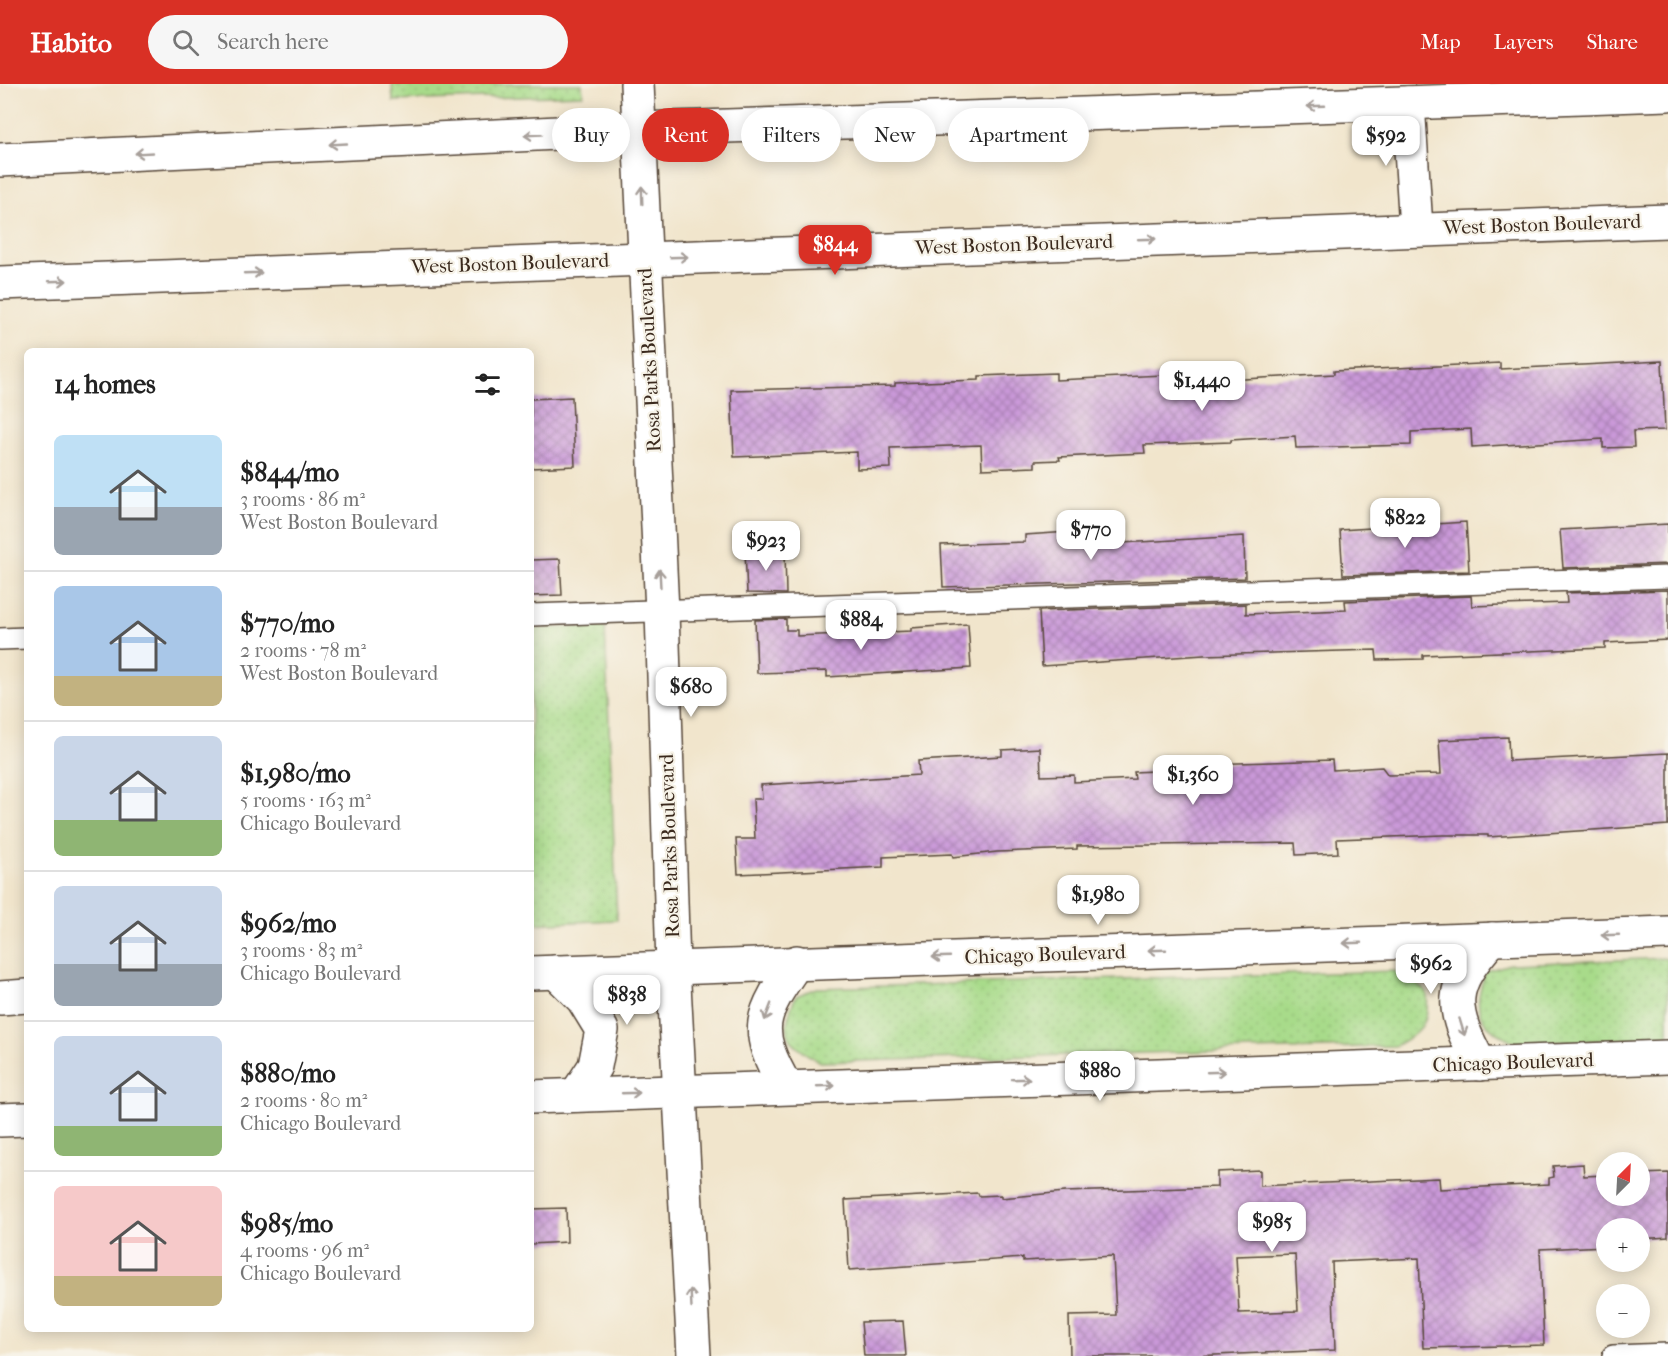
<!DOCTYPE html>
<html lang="en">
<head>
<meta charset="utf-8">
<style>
	body { margin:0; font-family:"IM FELL French Canon",serif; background:#f6f6f6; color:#222; height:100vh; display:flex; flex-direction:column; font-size:22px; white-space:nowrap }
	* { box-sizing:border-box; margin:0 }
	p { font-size:20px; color:#767676 }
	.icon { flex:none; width:33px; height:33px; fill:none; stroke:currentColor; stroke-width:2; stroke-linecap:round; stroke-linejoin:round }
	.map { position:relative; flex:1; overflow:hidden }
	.drawer { position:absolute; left:24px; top:264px; width:510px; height:984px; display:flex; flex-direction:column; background:#fff; border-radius:9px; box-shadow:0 3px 15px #0003 }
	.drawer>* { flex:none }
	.guide { position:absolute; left:552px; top:24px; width:570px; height:54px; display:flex; gap:12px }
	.needle { width:39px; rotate:24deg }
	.controls { position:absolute; left:1596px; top:1068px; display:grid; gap:12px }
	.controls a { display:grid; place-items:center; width:54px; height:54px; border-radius:50%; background:#fff; box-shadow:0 3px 15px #0003; font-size:30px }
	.price { position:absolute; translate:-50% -51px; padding:0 14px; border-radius:12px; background:#fff; color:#222; font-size:20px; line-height:39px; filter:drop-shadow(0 2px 3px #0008) }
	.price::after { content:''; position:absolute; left:50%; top:36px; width:18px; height:14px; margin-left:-9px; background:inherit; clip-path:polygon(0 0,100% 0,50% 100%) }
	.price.on { background:#d93025; color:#fff }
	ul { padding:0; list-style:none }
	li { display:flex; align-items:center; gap:18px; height:150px; padding:0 30px }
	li+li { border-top:2px solid #e0e0e0 }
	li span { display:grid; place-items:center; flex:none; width:168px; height:120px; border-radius:9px; color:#555 }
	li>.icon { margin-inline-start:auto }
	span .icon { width:72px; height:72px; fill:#fffc; stroke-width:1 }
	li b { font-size:26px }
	h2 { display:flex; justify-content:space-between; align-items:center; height:72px; padding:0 30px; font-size:26px }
	.tag { padding:0 21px; border-radius:27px; background:#fff; box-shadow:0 3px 15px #0003; font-size:21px; line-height:54px }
	.tag.on { background:#d93025; color:#fff }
	header { display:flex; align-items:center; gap:36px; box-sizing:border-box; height:84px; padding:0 30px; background:#d93025; color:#fff }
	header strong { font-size:28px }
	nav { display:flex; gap:33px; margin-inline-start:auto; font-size:21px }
	.search { width:420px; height:54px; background:#f6f6f6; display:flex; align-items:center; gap:15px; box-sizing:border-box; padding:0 21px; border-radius:33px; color:#767676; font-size:22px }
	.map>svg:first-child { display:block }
	.grass { fill:url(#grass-dots); stroke:#728254; stroke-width:1.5 }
	.building { fill:url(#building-cross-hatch); fill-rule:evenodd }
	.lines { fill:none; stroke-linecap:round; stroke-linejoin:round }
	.lane-casing { stroke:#564638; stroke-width:24 }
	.street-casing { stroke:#564638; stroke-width:36 }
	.secondary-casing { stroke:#564638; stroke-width:36 }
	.lane { stroke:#fff; stroke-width:21 }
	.street { stroke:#fff; stroke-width:33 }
	.secondary { stroke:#fff; stroke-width:33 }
	.oneway { stroke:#a79f9a }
	.labels { text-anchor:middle; stroke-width:4.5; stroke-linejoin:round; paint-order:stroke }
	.street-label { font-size:20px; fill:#3b2a1e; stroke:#f7f3e8 }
</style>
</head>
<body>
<header>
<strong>Habito</strong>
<div class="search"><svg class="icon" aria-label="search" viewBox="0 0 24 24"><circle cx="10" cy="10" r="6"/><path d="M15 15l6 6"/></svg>Search here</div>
<nav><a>Map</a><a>Layers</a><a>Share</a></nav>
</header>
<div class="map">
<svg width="1668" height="1272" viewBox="0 0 1668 1272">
	<defs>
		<pattern id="grass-dots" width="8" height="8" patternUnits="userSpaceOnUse" patternTransform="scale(1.5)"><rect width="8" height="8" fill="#a8db8a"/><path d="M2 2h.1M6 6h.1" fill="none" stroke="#92bc77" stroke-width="1.8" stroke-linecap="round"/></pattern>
		<pattern id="building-cross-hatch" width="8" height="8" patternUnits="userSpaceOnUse" patternTransform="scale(1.5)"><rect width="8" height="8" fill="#ca99d9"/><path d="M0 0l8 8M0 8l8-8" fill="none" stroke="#a57daf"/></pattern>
	</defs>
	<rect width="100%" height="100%" fill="#f7f3e8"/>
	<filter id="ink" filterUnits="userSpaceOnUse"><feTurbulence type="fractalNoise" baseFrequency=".0167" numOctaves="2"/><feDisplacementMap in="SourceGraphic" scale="12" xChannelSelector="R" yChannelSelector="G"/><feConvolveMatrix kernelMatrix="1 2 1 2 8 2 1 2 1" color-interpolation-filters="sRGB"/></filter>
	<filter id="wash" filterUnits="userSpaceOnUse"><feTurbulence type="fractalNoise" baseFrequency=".008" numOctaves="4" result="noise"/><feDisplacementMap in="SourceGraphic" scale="24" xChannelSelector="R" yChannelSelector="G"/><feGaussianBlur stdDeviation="1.35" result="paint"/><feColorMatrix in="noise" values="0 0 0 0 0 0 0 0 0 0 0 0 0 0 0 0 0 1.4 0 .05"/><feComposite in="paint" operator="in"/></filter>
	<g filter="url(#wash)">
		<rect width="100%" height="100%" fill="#f1e5cc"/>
		<!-- grass -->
		<g class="grass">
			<path d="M392,0h190l1,11 -190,6z"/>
			<path d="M605,542l12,294 -86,4v-295z"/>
			<path d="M1668,874v80l-151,5c-40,-18 -46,-31 -31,-72l24,-7z"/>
			<path d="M1394,887l16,6 17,16c3,31 -6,39 -32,53l-575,16c-34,-19 -41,-28 -24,-66l20,-8z"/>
		</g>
		<g id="blocks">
			<!-- building -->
			<g class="building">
				<path d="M1662,277l3,69 -32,1 1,16 -31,1v-9l-131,8 -1,-18 -60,3v13l-115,3 -1,-12 -64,4v2l-87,3 1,8 -86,4 1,3 -25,1v6l-53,2 -1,-24 -91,3 1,20 -34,1v-17l-123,5 -3,-67 164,-4v-3l84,-3v-4l77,-3v7l172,-8v8l106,-6v-3l166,-8v6z"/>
				<path d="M572,313l3,69 -44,2v-69z"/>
				<path d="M1466,438l3,49 -126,4 -3,-45z"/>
				<path d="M1668,440v40l-105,4 -3,-38z"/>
				<path d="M1069,448l1,14 174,-10 1,42 -302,9 -2,-42 84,-3v-7z"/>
				<path d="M745,467h40l1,43 -39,-1z"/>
				<path d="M560,475l2,36 -31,1v-36z"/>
				<path d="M1668,506v50l-63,3v5l-182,7v4l-46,1 -1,-10 -172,5 -162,11 -3,-55 207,-7v10l100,-4 -1,-9 126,-5 1,10 95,-3 -1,-10z"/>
				<path d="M786,535v11h11v6l114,-5v-3l57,-4 3,44 -144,9v-6l-70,2 -2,-53z"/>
				<path d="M1508,653l1,24 159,-8v72l-180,12v-2h-45l-106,4 1,14 -42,2 -1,-12 -218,3v3l-80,3 -44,5 -1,-3 -69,3v10l-145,7 -2,-35h19l-2,-40h9l-1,-14 158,-10 -1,-14 84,-5v-6l38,-2 1,28 33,-1v7l61,-3 -1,-7 40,-2v-5l158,-5 1,10 49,-3 6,8 53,-1 -2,-34z"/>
				<path d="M1583,1080l1,12 22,-1v21h34v-22l28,-1v64l-28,2v-11h-34v18l-66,3 4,96 -121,3 -4,-90 -87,4 3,88 -143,6h-122l-1,-40 47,-1 -3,-59 -90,5v-3l-174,12 -4,-70 133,-7 1,3 22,-1v3l64,-6 152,-5v-15l43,-2v16l179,-8 1,11 109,-5v-6l5,-1 -1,-11zM1295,1170l3,57 -59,2 -3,-57z"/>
				<path d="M566,1124l1,34 -36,2v-35z"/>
				<path d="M903,1237l3,35h-42l-3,-34z"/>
			</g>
		</g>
	</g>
	<g filter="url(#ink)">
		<use href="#blocks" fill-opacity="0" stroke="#564638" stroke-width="1.5"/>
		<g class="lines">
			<defs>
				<g id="lane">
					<path d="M531,531l1137,-38"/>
					<path d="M0,555l27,-1"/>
					<path d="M1613,1272l55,-2"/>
				</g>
				<g id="street">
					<path d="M1408,19l8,125"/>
					<path d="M0,76l640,-31 1028,-35"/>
					<path d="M0,199l1668,-62"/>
				</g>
				<g id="secondary">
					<path d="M637,0l25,527 11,355 21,390"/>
					<path d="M556,888l27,27 19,31 -7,36 -19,29"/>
					<path d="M531,889l1137,-40"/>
					<path d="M0,914l27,-2"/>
					<path d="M1480,980c-31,-57 -32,-77 12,-125"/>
					<path d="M786,1003c-34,-58 -26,-72 11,-125"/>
					<path d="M531,1013l1137,-40"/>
					<path d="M0,1036l27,-1"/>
				</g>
			</defs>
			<!-- lane casing -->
			<use href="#lane" class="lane-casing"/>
			<!-- street casing -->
			<use href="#street" class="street-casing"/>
			<!-- secondary casing -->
			<use href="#secondary" class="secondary-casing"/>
			<!-- lane -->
			<use href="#lane" class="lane"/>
			<!-- street -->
			<use href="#street" class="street"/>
			<!-- secondary -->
			<use href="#secondary" class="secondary"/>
		</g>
		<!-- one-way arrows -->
		<defs><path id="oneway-shaft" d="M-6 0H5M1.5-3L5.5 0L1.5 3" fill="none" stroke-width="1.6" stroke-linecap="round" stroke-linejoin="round" transform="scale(1.5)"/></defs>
		<g class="oneway">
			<use href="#oneway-shaft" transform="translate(1316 22) rotate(178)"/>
			<use href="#oneway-shaft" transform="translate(533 51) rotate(177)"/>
			<use href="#oneway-shaft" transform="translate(338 60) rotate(177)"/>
			<use href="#oneway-shaft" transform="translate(144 69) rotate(177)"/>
			<use href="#oneway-shaft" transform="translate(642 111) rotate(-92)"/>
			<use href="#oneway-shaft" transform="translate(1147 155) rotate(-2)"/>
			<use href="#oneway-shaft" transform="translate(679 173) rotate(-2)"/>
			<use href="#oneway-shaft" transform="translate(253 189) rotate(-2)"/>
			<use href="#oneway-shaft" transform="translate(58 197) rotate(-2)"/>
			<use href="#oneway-shaft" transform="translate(660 494) rotate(-93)"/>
			<use href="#oneway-shaft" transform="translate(1610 851) rotate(178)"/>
			<use href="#oneway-shaft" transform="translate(1352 859) rotate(178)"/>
			<use href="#oneway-shaft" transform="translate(1157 866) rotate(178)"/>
			<use href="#oneway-shaft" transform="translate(941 873) rotate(178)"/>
			<use href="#oneway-shaft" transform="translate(768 928) rotate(111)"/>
			<use href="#oneway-shaft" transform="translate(1462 943) rotate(73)"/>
			<use href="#oneway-shaft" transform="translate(1216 988) rotate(-2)"/>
			<use href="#oneway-shaft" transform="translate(1021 995) rotate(-2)"/>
			<use href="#oneway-shaft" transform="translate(826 1002) rotate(-2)"/>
			<use href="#oneway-shaft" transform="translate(631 1009) rotate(-2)"/>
			<use href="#oneway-shaft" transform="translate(691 1214) rotate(-93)"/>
		</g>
	</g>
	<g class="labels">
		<!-- street labels -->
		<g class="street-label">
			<text transform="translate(1542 140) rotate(-2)" y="7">West Boston Boulevard</text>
			<text transform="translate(1014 160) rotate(-2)" y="7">West Boston Boulevard</text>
			<text transform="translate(510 179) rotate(-2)" y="7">West Boston Boulevard</text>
			<text transform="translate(649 276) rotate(-93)" y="7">Rosa Parks Boulevard</text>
			<text transform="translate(669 762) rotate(-92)" y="7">Rosa Parks Boulevard</text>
			<text transform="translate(1045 870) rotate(-2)" y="7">Chicago Boulevard</text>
			<text transform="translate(1513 978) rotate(-2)" y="7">Chicago Boulevard</text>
		</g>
	</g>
</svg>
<div class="controls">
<a><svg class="needle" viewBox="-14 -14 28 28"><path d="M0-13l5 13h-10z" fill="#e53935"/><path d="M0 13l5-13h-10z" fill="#767676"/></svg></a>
<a>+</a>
<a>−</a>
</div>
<b class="price" style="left:1386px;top:83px">$592</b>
<b class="price on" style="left:835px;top:192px">$844</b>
<b class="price" style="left:1202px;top:328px">$1,440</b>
<b class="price" style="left:1405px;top:465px">$822</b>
<b class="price" style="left:1091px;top:477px">$770</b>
<b class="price" style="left:766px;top:488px">$923</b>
<b class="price" style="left:861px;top:567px">$884</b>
<b class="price" style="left:691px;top:634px">$680</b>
<b class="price" style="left:1193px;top:722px">$1,360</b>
<b class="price" style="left:1098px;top:842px">$1,980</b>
<b class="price" style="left:1431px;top:911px">$962</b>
<b class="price" style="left:627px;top:942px">$838</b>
<b class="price" style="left:1100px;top:1018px">$880</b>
<b class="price" style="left:1272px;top:1169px">$985</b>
<div class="guide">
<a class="tag">Buy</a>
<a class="tag on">Rent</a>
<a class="tag">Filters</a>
<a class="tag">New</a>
<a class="tag">Apartment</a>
</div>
<section class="drawer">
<h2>14 homes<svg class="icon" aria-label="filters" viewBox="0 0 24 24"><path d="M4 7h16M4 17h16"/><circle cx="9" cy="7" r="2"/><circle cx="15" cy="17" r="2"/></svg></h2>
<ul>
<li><span style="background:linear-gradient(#bfe0f5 60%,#9aa5b1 0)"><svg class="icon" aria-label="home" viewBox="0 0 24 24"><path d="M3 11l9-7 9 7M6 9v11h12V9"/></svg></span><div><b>$844/mo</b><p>3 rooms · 86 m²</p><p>West Boston Boulevard</p></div></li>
<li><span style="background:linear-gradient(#a9c7e8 75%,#c2b280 0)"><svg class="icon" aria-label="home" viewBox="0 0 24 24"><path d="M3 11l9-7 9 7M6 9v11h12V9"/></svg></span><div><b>$770/mo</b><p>2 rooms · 78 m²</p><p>West Boston Boulevard</p></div></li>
<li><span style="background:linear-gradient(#c9d6e8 70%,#8fb573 0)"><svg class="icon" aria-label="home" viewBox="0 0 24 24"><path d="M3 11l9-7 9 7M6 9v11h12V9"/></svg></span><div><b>$1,980/mo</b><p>5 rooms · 163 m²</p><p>Chicago Boulevard</p></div></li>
<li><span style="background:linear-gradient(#c9d6e8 65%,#9aa5b1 0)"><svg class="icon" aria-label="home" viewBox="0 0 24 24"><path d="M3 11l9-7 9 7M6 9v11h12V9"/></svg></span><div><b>$962/mo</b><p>3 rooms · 83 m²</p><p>Chicago Boulevard</p></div></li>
<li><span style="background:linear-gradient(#c9d6e8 75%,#8fb573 0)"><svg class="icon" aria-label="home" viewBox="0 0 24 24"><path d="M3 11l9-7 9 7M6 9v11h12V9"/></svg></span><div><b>$880/mo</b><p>2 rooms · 80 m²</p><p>Chicago Boulevard</p></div></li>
<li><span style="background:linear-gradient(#f6c9c9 75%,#c2b280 0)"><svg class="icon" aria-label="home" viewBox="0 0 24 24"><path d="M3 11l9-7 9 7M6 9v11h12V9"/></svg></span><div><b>$985/mo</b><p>4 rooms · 96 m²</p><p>Chicago Boulevard</p></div></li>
</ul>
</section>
</div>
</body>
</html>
